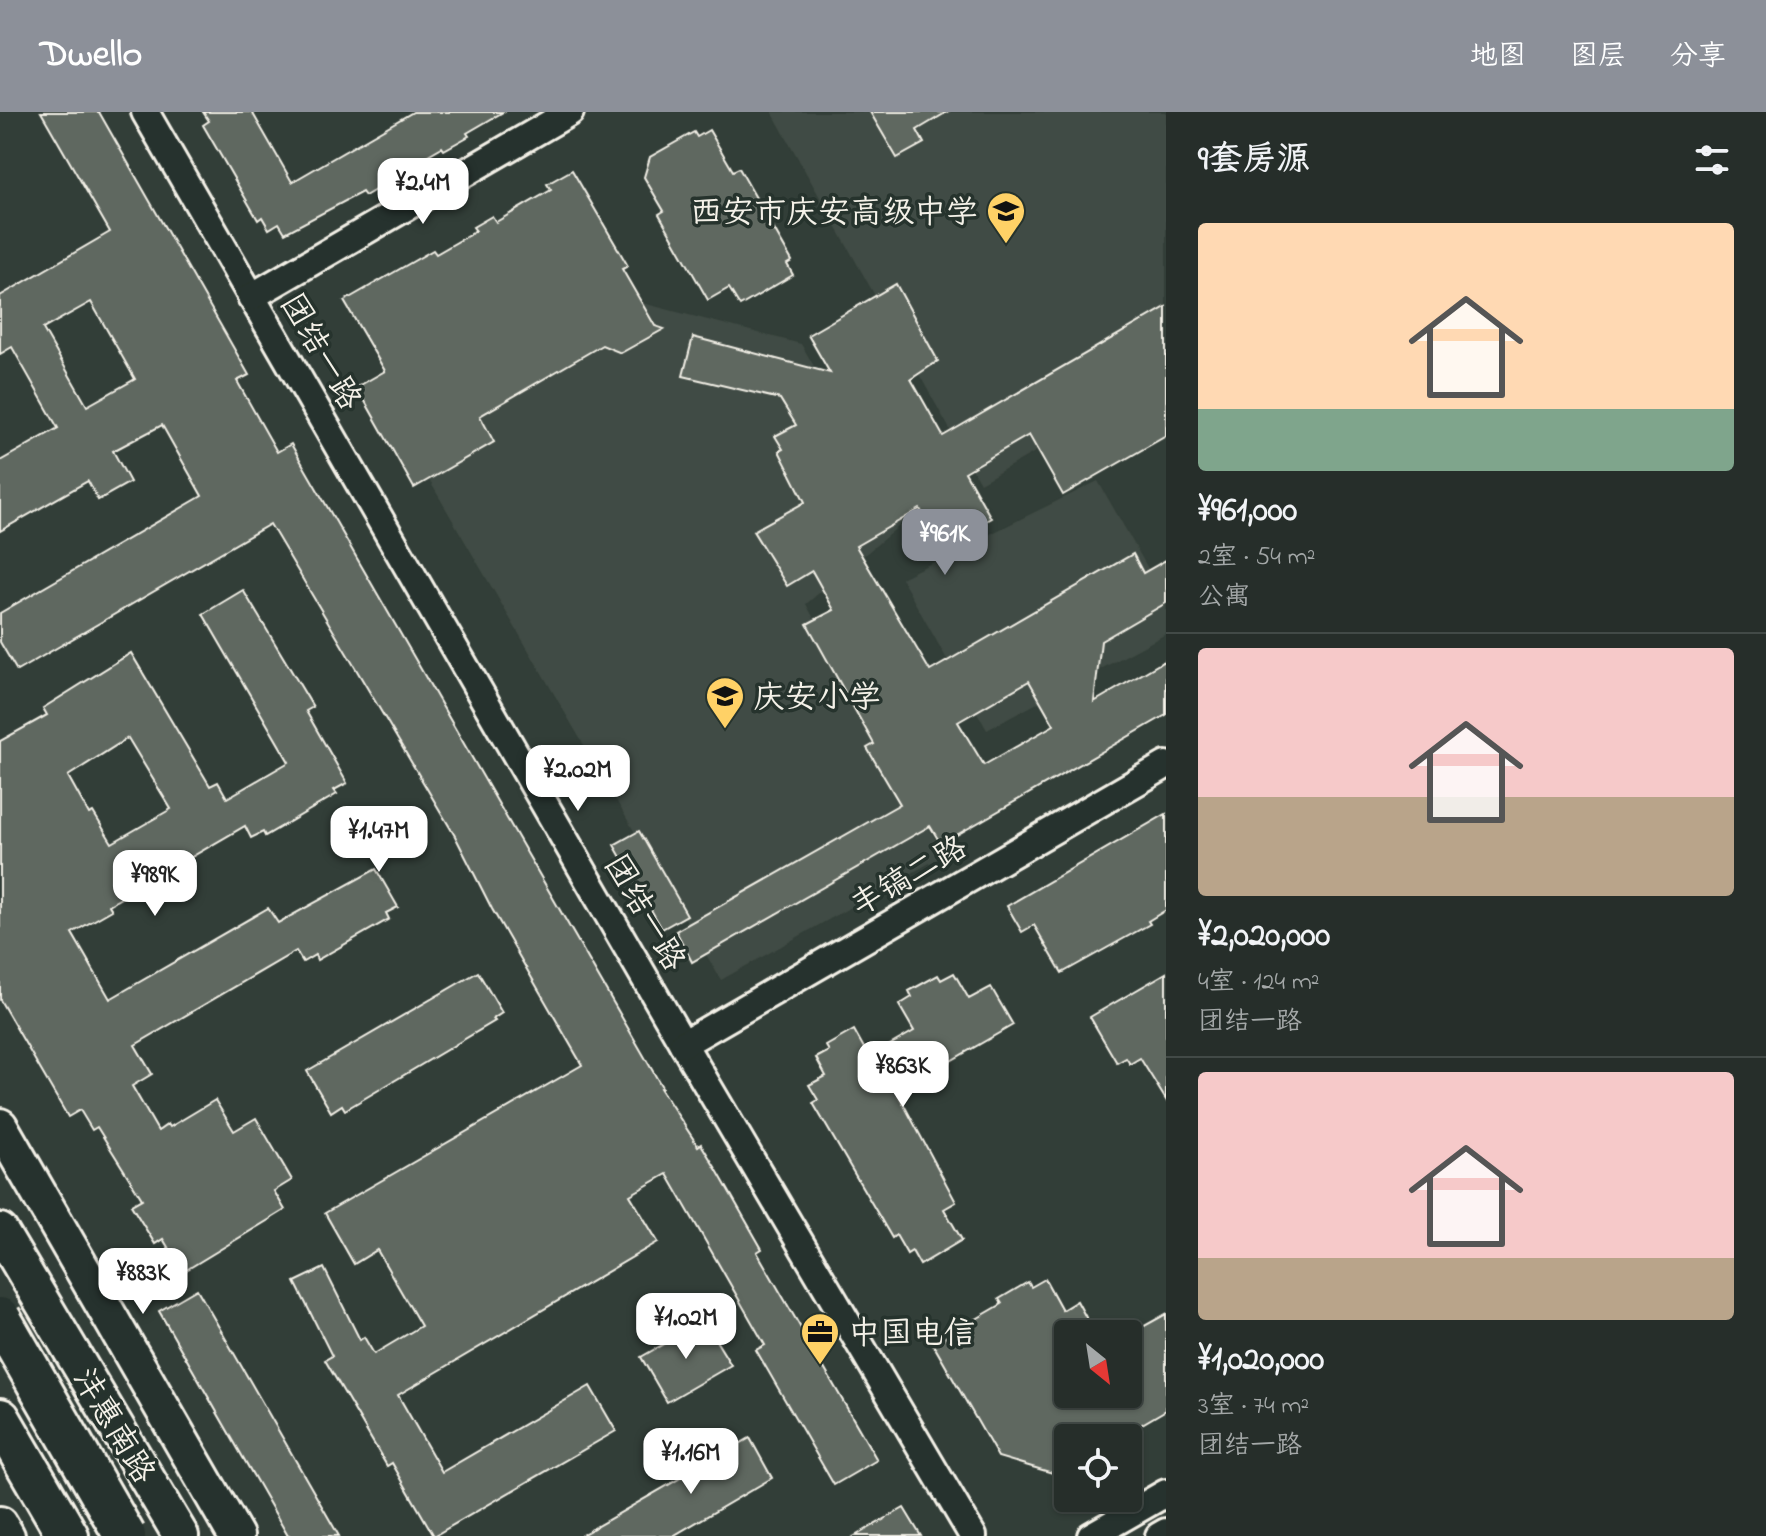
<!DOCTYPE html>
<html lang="zh">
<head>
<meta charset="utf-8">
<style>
	body { margin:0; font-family:"Indie Flower","LXGW WenKai TC",sans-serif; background:#323a36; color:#f1f3f6; height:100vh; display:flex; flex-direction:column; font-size:30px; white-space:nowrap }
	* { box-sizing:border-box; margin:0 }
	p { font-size:26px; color:#a4a8a8 }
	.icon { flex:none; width:44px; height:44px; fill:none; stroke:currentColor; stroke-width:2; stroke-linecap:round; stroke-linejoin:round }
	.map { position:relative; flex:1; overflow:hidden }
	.side { display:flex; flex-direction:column; background:#262e2a; width:600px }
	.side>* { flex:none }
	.needle { width:52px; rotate:150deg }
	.buttons { position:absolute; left:1054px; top:1208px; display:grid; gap:16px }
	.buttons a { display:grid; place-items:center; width:88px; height:88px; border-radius:8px; background:#262e2a; box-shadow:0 2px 6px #0004,0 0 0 2px #424a47; font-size:40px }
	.price { position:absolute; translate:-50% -68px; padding:0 18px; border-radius:16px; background:#fff; color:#222; font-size:26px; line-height:52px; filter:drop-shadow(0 2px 4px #0008) }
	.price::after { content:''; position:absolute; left:50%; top:48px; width:24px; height:18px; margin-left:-12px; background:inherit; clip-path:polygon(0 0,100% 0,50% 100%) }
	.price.on { background:#8c9099; color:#fff }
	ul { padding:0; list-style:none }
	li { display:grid; align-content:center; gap:16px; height:424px; padding:0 32px }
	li+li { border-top:2px solid #424a47 }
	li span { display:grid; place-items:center; height:248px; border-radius:8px; color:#555 }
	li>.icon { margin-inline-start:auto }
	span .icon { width:144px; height:144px; fill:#fffc; stroke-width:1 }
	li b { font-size:34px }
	h2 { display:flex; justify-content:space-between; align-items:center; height:96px; padding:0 32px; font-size:34px }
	header { display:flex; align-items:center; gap:48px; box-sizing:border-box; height:112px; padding:0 40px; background:#8c9099; color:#fff }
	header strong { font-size:38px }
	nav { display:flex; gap:44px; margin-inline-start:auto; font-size:28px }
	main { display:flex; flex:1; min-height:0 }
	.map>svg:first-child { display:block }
	.built { fill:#404b44 }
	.building { fill:#5f6861; stroke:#f4f1e8; stroke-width:2; fill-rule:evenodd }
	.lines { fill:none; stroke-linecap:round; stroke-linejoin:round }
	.minor-casing { stroke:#f4f1e8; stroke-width:32 }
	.major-casing { stroke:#f4f1e8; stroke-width:40 }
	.highway-casing { stroke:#f4f1e8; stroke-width:46 }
	.minor { stroke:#26332d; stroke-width:26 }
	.major { stroke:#26332d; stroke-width:34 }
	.highway { stroke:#26332d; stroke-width:40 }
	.highway-bridge-casing { stroke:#f4f1e8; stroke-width:46; stroke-linecap:butt }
	.highway-bridge { stroke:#26332d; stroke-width:40 }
	.labels { text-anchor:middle; stroke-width:7; stroke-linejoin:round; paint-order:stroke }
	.poi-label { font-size:32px; fill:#f4f1e8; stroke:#26332d; text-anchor:start }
	.street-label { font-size:32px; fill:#f4f1e8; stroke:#26332d }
</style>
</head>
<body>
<header>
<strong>Dwello</strong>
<nav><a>地图</a><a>图层</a><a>分享</a></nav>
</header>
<main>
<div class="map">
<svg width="1166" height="1424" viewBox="0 0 1166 1424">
	<rect width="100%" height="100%" fill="#323e38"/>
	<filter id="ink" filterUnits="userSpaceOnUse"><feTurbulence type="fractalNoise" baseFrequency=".0125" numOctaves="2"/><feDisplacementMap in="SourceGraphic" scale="16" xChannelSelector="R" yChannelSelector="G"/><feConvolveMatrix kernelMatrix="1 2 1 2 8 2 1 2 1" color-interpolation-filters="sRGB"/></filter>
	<g filter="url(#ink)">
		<!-- built -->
		<g class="built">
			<path d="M772,0h394v266l-186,105z"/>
			<path d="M619,185l182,47 104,177 -99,83 138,251 -223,125 -324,-555z"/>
			<path d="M1098,369l68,119v34l-179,96 -86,-152z"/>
		</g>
		<!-- building -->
		<g class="building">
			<path d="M41,0h58l150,263 -12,6 40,71 14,-8 371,643 -2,1 38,58 3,-2 17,28 44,77 -5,3 120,208 -43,25 -78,-135 9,-5 -98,-171 -37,21 28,47 -260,153 44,77 148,-86 26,45 -182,105 -42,-73 -5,3 -62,-106 7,-4 -37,-74 29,-14 36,72 4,-3 10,17 47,-28 -44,-76 -23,14 -29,-51 257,-148 -90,-156 -37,-73 -185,-312 -253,147 -17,-29v-29l202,-117 -40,-71 -49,26 17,31 -32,18 -10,-19 -88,50v-70l58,-33 -46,-81 -12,7v-58l110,-64zM91,190l44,77 -48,27 -44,-77z"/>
			<path d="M203,0h49l40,70 121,-70h90l-36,21 2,3 -25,14 -2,-3 -47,27 2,3 -32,19 -3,-4 -77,41 -6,-10 -10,6 -7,-12 -4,3 -55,-95 6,-4z"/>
			<path d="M870,0h77l-30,18 7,13 -27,15z"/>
			<path d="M709,18l24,41 6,-3 53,93 -5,3 6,11 -53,31 -11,-18 -21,12 -49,-86 5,-3 -20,-34 6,-20 44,-25 3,5z"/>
			<path d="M572,58l56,96 -6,3 33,57 9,3 -43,24 -19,-8 -122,71 14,26 -80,46 -57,-101 28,-16 -41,-70 89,-51 3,4 40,-23 -3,-4 19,-11 4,6 55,-32 -4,-6z"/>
			<path d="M896,172l42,77 -27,18 32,57 223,-129v129l-103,59 -34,-60 -64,37 26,46 -49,29 -22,-38 -64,37 74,125 203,-117 10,19 23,-13v43l-65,38 -7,61 72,-42v55l-225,129 -11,-18 -238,136 -16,-31 224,-127 -33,-56 7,-4 -67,-120 27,-14 -22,-39 -25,15 -34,-55 52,-29 -26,-51 4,-2 -8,-13 21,-11 -16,-26 -97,-23 10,-39 137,36 -22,-38zM1029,569l25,44 -70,40 -26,-43z"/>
			<path d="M243,478l70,117 -7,4 41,72 -13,7 3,4 -72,42 -2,-4 -12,6 -6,-12 -136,79 3,5 -40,23 38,66 158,-91 10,15 98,-54 22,38 -12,6 3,6 -72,41 -2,-5 -12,7 -7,-11 -161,94 17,29 -20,12 26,45 10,-7 2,3 45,-27 19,31 22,-13 36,62 -18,11 11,19 -102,62 -20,-33 -8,5 -24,-39 11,-6 -45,-72 -5,3 -12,-20 -12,7 -68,-117v-259l47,-26 -4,-7 88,-55 79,133 8,-4 9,16 62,-36 -86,-148zM128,626l43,71 -59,34 -19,-31 -4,2 -21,-38z"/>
			<path d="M1166,702v96l-18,11 2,3 -88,49 -28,-48 -12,7 -15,-26z"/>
			<path d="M639,719l48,84 -25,14 -48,-84z"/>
			<path d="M478,860l24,41 -9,6 2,2 -150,89 -3,-5 -11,7 -24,-41z"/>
			<path d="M954,861l15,26 22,-12 22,38 -116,67 59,110 -12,7 18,31 -42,25 -8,-14 -5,3 -11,-19 -4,3 -79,-135 5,-3 -9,-15 17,-9 -10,-18 13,-7 -3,-5 28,-16 15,27 45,-26 -15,-26 13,-8 -3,-6 29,-16 3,5z"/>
			<path d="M1166,861v127l-26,-42 -10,6 -4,-6 -9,5 -27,-46z"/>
			<path d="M1045,1167l17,31 15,-9 18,33h-27v60h60v-59l38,-21v96l-48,28h-50v29l-12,7 -58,-17 -65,-113 69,-40 -3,-5 29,-17 3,5z"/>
			<path d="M197,1177l142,247h-51l-129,-225z"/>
			<path d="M704,1209l27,44 -64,37 -26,-45z"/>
			<path d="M750,1326l22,40 -99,58h-93z"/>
			<path d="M904,1396l17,28h-66z"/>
		</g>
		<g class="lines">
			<defs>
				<g id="minor">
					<path d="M145,0l538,932 290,492"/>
					<path d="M251,185l319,-185"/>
					<path d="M683,932l483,-279"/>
					<path d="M1091,1424l75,-43"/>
					<path d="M1159,1424l7,-4"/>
				</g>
				<g id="major">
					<path d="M0,1014l236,410"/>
					<path d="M0,1119l181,305"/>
					<path d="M0,1412l7,12"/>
				</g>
				<path id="highway" d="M0,1307l68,117"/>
			</defs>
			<!-- minor casing -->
			<use href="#minor" class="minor-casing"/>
			<!-- major casing -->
			<use href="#major" class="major-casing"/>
			<!-- highway casing -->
			<use href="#highway" class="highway-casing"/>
			<!-- minor -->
			<use href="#minor" class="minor"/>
			<!-- major -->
			<use href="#major" class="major"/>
			<!-- highway -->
			<use href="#highway" class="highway"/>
			<defs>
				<path id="highway-bridge" d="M0,1206l125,218"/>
			</defs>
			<!-- highway-bridge casing -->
			<use href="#highway-bridge" class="highway-bridge-casing"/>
			<!-- highway-bridge -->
			<use href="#highway-bridge" class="highway-bridge"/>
		</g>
	</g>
	<!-- icons -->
	<defs>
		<symbol id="school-pin" viewBox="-11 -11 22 30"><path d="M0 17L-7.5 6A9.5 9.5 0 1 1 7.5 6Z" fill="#ffd166" stroke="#26332d"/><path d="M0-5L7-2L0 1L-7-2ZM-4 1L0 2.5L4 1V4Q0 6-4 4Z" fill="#111"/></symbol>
		<symbol id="office-pin" viewBox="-11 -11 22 30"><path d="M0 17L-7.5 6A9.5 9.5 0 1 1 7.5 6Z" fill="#ffd166" stroke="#26332d"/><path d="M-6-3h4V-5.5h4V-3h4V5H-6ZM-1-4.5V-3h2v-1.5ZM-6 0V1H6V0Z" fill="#111"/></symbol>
	</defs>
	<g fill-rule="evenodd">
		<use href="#school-pin" x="984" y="77" width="44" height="60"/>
		<use href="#school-pin" x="703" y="562" width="44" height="60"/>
		<use href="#office-pin" x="798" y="1198" width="44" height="60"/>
	</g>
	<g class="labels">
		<!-- poi labels -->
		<g class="poi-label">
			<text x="978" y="110" text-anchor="end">西安市庆安高级中学</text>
			<text x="753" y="595">庆安小学</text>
			<text x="848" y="1231">中国电信</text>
		</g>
		<!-- street labels -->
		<g class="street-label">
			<text transform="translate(322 239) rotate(60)" y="11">团结一路</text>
			<text transform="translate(908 763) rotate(-30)" y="11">丰镐二路</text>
			<text transform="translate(646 800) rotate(60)" y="11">团结一路</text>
			<text transform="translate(115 1313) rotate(59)" y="11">沣惠南路</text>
		</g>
	</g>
</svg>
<div class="buttons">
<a><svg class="needle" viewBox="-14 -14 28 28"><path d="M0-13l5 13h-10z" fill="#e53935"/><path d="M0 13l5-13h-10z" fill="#a4a8a8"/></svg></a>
<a><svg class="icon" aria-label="locate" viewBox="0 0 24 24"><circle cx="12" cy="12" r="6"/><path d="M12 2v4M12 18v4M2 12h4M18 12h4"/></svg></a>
</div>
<b class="price" style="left:423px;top:114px">¥2.4M</b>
<b class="price on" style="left:945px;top:465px">¥961K</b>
<b class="price" style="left:578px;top:701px">¥2.02M</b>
<b class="price" style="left:379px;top:762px">¥1.47M</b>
<b class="price" style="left:155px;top:806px">¥989K</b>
<b class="price" style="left:903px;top:997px">¥863K</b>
<b class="price" style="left:143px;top:1204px">¥883K</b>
<b class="price" style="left:686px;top:1249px">¥1.02M</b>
<b class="price" style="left:691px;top:1384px">¥1.16M</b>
</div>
<section class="side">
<h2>9套房源<svg class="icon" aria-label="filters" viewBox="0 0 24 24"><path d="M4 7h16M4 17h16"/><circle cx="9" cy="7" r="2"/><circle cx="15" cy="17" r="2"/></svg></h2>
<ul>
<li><span style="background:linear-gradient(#ffd9b3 75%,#7fa58c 0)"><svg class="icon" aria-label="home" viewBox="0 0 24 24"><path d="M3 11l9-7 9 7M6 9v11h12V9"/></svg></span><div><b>¥961,000</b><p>2室 · 54 m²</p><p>公寓</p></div></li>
<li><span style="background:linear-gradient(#f6c9c9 60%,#b9a48a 0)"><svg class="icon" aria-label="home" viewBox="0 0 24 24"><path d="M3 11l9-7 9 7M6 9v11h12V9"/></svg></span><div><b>¥2,020,000</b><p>4室 · 124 m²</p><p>团结一路</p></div></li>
<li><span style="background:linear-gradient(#f6c9c9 75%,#b9a48a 0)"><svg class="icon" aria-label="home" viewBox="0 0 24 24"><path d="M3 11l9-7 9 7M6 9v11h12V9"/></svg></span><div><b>¥1,020,000</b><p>3室 · 74 m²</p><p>团结一路</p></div></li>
</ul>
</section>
</main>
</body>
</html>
